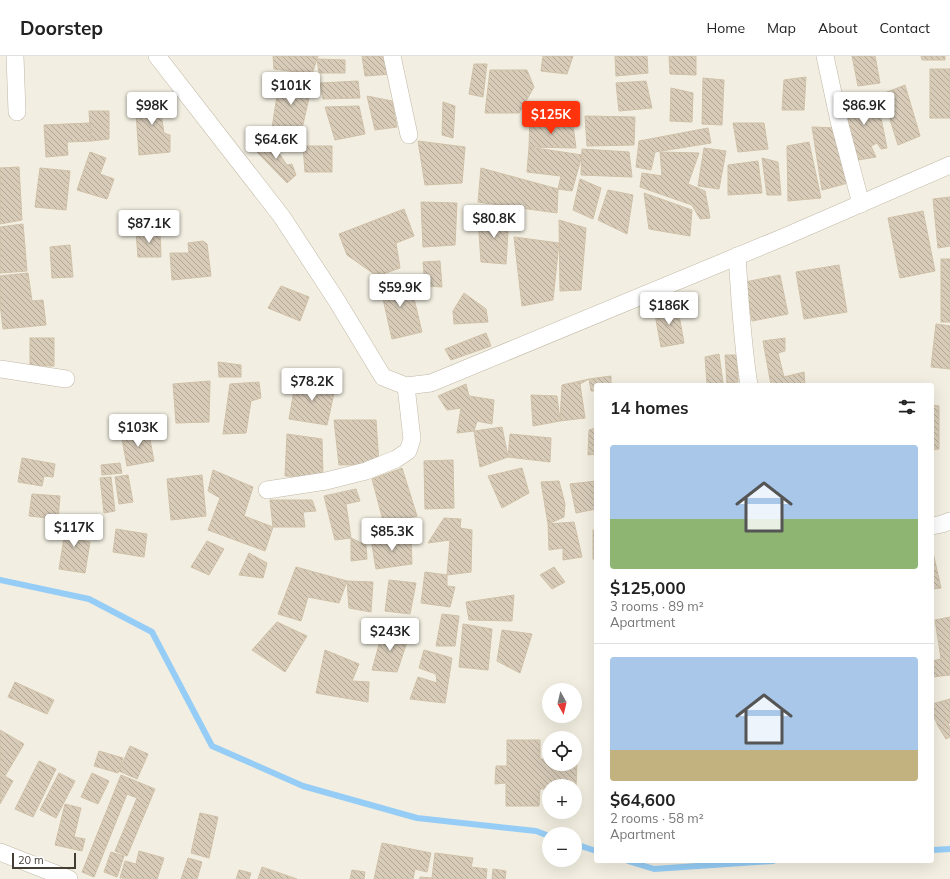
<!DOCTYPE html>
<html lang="en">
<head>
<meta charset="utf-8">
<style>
	body { margin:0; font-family:Mulish,sans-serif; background:#f6f6f6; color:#222; height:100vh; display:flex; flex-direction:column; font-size:15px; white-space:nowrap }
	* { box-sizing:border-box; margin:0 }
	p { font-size:13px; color:#767676 }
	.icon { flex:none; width:22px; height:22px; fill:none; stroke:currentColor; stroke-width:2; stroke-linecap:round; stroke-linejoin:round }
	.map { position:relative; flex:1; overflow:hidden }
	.details { position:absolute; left:594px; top:327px; width:340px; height:480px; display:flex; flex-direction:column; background:#fff; border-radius:4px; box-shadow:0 4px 16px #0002 }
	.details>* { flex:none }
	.needle { width:26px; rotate:172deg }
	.fabs { position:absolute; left:542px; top:627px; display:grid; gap:8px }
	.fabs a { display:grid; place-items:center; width:40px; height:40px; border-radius:50%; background:#fff; box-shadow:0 4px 16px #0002; font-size:20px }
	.scale { position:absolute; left:12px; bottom:10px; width:64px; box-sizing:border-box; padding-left:4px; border:2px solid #443d32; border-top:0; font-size:11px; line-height:14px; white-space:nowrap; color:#443d32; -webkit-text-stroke:3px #fff; paint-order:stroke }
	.price { position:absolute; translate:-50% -34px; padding:0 9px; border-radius:4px; background:#fff; color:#222; font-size:13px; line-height:26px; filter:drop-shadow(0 1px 2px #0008) }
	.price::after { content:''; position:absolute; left:50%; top:24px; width:12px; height:9px; margin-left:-6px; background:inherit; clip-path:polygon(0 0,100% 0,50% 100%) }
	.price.active { background:#ff340c; color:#fff }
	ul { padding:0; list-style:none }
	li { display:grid; align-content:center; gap:8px; height:212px; padding:0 16px }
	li+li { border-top:1px solid #e0e0e0 }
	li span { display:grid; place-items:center; height:124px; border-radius:4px; color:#555 }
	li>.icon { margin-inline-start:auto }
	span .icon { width:72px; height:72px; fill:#fffc; stroke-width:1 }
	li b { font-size:17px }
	h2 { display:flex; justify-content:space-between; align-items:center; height:48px; padding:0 16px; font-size:17px }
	header { display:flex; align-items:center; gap:24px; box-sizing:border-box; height:56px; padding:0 20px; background:#fff; border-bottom:1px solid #e0e0e0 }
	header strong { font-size:19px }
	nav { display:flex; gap:22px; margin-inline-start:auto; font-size:14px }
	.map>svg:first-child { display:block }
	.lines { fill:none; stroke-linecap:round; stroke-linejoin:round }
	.stream { stroke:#96cdf6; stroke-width:6 }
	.building { fill:url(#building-back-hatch); stroke:#d0c1a8 }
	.street-casing { stroke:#c1b8a6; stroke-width:18 }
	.street { stroke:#fff; stroke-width:17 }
</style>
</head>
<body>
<header>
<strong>Doorstep</strong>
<nav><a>Home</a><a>Map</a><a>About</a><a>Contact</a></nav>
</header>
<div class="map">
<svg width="950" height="823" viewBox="0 0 950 823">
	<defs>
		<pattern id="building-back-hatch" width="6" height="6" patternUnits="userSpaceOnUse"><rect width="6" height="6" fill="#d8ccb9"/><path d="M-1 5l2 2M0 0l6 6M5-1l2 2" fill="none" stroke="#b1a797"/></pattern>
	</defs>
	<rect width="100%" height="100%" fill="#f2eee1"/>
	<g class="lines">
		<!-- stream -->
		<g class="stream">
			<path d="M0,524l89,19 63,33 60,114 91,40 114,32 119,13 13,5"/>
			<path d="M575,788l21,7"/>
			<path d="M932,794l18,-1"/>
			<path d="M628,805l26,8 119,-8"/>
		</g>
	</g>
	<!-- building -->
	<g class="building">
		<path d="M273,0h45l-6,18 -38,-5z"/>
		<path d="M362,0h28l2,18 -27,2z"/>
		<path d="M543,0h30l-6,18 -26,-3z"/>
		<path d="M615,0h32l1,17 -32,3z"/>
		<path d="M669,0h27v19l-26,-1z"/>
		<path d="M852,0h23l5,27 -22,3z"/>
		<path d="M921,0h24v4h-23z"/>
		<path d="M317,3l28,1v13h-26z"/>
		<path d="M474,8h13l-4,33 -14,-3z"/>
		<rect x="930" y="13" width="20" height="49"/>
		<path d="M490,14h37l7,17 -15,26h-34z"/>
		<path d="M280,20l31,13 -10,44 -29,-5z"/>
		<path d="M806,21l-2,33h-22l2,-30z"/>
		<path d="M703,22l21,2 -2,45 -20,-1z"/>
		<path d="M358,25l2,17 -37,1 -3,-16z"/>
		<path d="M646,25l6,27 -33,3 -3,-28z"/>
		<path d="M905,29l15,51 -22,9 -16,-51z"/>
		<path d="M671,32l22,5 -1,29 -22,-1z"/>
		<path d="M160,37l1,6 4,1 2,13 -6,1 3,19 6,2v17l-31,3 -4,-55z"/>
		<path d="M876,37l11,55 -6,1 -4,-6 -6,3 5,11 -24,4 -10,-60z"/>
		<path d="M367,40l25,5 5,26 -22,3z"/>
		<path d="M443,46l12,4 -2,32 -11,-3z"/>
		<path d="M359,50l6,28 -30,6 -10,-33z"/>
		<path d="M89,55h20v28l-18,2z"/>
		<path d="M585,60l50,1 -1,28 -47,1z"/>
		<path d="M530,62l43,7 3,23 -47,-1z"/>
		<path d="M90,67l1,18 -24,1 1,13 -22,2 -2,-32z"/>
		<path d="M733,67h31l4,26 -30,3z"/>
		<path d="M812,71l25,1 11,55 -26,7z"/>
		<path d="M708,72l3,15 -56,9 -4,18 -15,-3 3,-26z"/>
		<path d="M268,82l19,27 5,-1 4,11 -9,8 -33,-34z"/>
		<path d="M418,85l47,6 -3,36 -37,2z"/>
		<path d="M809,86l12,56 -33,3 -1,-55z"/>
		<path d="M303,90h29v26h-27z"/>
		<path d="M529,91l53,8 -10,36 -14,-2 3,-13 -34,-4z"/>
		<path d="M704,92l22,3 -7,38 -21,-3z"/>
		<path d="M582,93l47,3 3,25 -51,-2z"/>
		<path d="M90,96l16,6 -6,16 14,5 -7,20 -30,-9z"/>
		<path d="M660,96l39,1 -11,31 17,7 5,27 -10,1 -8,-14 -52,-18 2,-14 20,3z"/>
		<path d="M762,102l16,4 3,33h-14z"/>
		<path d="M758,105l4,32 -34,2v-30z"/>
		<path d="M19,111l3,53 -22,4v-56z"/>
		<path d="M40,112l30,3 -4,39 -31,-3z"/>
		<path d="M481,112l77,21 -1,24 -79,-11z"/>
		<path d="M580,123l21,9 -8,31 -20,-9z"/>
		<path d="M608,134l25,5 -6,39 -29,-14z"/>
		<path d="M644,137l48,17 -2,26 -41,-7z"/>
		<path d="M950,141v49l-12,2 -5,-49z"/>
		<path d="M421,146l36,1 -2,42 -32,2z"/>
		<path d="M404,153l10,27 -18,7 4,25 -23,8 -30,-21 -8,-21z"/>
		<path d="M923,155l12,60 -35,7 -12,-60z"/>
		<path d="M509,160l-3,48 -25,-2 -3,-44z"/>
		<path d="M559,164l27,8 -5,62 -21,1z"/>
		<path d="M23,168l4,47 -27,2v-46z"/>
		<path d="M160,175l1,26h-23l-2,-25z"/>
		<path d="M514,181l45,6 -6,57 -31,6z"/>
		<path d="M203,185l4,3 4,32 -39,4 -2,-27h19l-1,-10z"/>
		<path d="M70,189l3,32 -21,1 -2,-31z"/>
		<rect x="941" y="203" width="9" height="63"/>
		<path d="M440,205l2,26 -17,-1 -2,-24z"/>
		<path d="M839,209l8,47 -43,7 -8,-47z"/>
		<path d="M28,217l4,28 11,-1 3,25 -43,4 -3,-25v-28z"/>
		<path d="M780,219l8,39 -36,7 -7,-39z"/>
		<path d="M409,222l13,54 -30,7 -13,-58z"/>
		<path d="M281,230l28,11 -9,24 -32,-13z"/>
		<path d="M464,237l22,16 2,13 -34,2 -1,-13z"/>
		<path d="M677,248l7,39 -23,4 -7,-38z"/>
		<path d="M936,268l14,2v43l-19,-2z"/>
		<path d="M486,277l5,13 -40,14 -6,-11z"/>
		<rect x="30" y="282" width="24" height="28"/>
		<path d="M785,282v13l-7,2 6,24 20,-5 1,13h-34l-8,-44z"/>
		<path d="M719,298l4,29 -16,1 -2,-27z"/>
		<path d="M725,299h12l1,27 -11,1z"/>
		<path d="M218,306l23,3v12h-22z"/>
		<path d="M611,320v9h-15v6h-5l-2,-12z"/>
		<path d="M296,323l40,5 -9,41 -38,-6z"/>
		<path d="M589,323l-9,5 5,34 -25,3 2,-36z"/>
		<path d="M210,325l-1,41 -33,1 -3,-39z"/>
		<path d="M259,326l2,16 -10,3 -5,32 -23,1 7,-50z"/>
		<path d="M466,328l3,12 25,4 -2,24 -15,-3 -3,10 -17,2 4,-25 -14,2 -9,-14z"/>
		<path d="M531,339l26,1 3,25 -27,5z"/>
		<path d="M932,349l7,1v43l-7,1z"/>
		<path d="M334,364h42l3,44 -40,1z"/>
		<path d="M502,371l6,30 -28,10 -6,-36z"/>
		<path d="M596,372v26l-8,1 1,-25z"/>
		<path d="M148,373l6,32 -27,5 -6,-32z"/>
		<path d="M287,378l35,5 1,38 -38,-1z"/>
		<path d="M510,378l41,4 -1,24 -42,-5z"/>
		<path d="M22,402l33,6 -2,13 -9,-1 -2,10 -24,-4z"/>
		<path d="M453,404l1,48 -29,1 -1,-48z"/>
		<path d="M120,407l2,10 -20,2 -1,-10z"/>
		<path d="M402,412l15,48 -33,8 -12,-45z"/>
		<path d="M522,412l7,25 -27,15 -14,-32z"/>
		<path d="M213,414l40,17 -9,29 29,11 -8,24 -57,-21 12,-32 -12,-7z"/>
		<path d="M128,419l5,27 -14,2 -4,-27z"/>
		<path d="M202,419l4,41 -35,4 -4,-41z"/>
		<path d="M111,421l4,34 -11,2 -4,-35z"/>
		<path d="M559,425l6,23 -1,13 -16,7 -7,-42z"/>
		<path d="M596,425v28l-20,4 -6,-29z"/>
		<path d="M356,433l4,12 -14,3 5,34 -16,2 -11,-44z"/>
		<path d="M32,438l28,2 -2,23 -29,-3z"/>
		<path d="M270,444h42l4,11 -13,1 2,15h-32z"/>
		<path d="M444,462l17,1 -1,9 12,2 -1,42 -24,3 3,-35 -22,3z"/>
		<path d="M67,463l16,2 -3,19 10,2 -5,31 -26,-4z"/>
		<path d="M574,466l8,35 -19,3v-12l-14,2 -1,-26z"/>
		<path d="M116,473l31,5 -3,23 -31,-5z"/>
		<rect x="593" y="474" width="3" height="29"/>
		<path d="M351,482l15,7 1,14 -16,2z"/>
		<path d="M411,482l1,26 -36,5 -5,-30z"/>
		<path d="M207,485l17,8 -15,26 -18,-8z"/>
		<path d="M932,492l9,40 -9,1z"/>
		<path d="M249,497l18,10 -4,15 -24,-3z"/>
		<path d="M296,511l51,14 -8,22 -31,-6 -7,24 -23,-7z"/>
		<path d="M554,511l11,15 -13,7 -12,-14z"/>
		<path d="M425,516l22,3v11l8,1 -5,20 -29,-4z"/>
		<path d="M389,524l27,3 -6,31 -25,-3z"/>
		<path d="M347,525l26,1 -2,30 -22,-4z"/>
		<path d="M514,539l-2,26 -43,-1 -3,-18z"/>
		<path d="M442,558l17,2 -4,30h-19z"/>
		<path d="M950,561v58l-18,2v-16l9,-2 -6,-39z"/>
		<path d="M277,566l30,14 -22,36 -33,-22z"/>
		<path d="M463,568l29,5 -4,41 -29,-3z"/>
		<path d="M383,574l26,6 -12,36 -25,-2z"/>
		<path d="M502,574l30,4 -12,39 -23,-12z"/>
		<path d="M325,594l34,14 -7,17 17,1 -1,20 -52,-9z"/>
		<path d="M424,594l28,8 -7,45 -35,-4 8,-22 19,6 -1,-9 -17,-6z"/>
		<path d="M15,626l39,18 -7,14 -39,-17z"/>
		<path d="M950,643v24l-2,1 2,3v10l-4,2 -8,-13 -6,-14v-8z"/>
		<path d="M0,674l24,14 -19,32 8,5 -13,23z"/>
		<path d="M507,684h33v19h9v5h26v-5h2l-1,31h-1v-4h-26v3h-9l-1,17h-33v-23l-11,1 1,-18h11z"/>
		<path d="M130,690l18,8 -11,25 -18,-8z"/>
		<path d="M99,695l24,7 -5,15 -24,-7z"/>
		<path d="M39,705l17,8 -23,48 -18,-8z"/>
		<path d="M59,717l16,8 -19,37 -16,-8z"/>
		<path d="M92,717l17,8 -11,23 -17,-7z"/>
		<path d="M121,719l34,14 -28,67 -12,-5 22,-53 -10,-4 -33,83 -12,-5z"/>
		<path d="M65,748l16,4 -7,29 11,2 -3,12 -27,-6z"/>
		<path d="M200,757l18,4 -9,41 -18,-5z"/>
		<path d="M382,787l49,10 -4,19 -12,-3 -2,10h-39z"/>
		<path d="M139,795l25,7 -7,21 -37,-1 5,-17 11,3z"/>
		<path d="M111,796l13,4 -7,21 -13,-5z"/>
		<path d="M435,797l38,5 -2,9 16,2 -1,10h-66v-2l12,1z"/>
		<path d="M188,802l14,4 -5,17h-16z"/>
		<path d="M262,811l35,12h-39z"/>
		<path d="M493,813l13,2 -1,8h-13z"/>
		<path d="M239,814l12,3 -2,6h-13z"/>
		<path d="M352,814l13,2 -1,7h-14z"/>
	</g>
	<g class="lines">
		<defs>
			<g id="street">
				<path d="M15,0l2,56"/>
				<path d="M157,0l125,161 55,84 46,76 23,9 25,-3 353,-146 166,-72"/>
				<path d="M392,0l17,79"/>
				<path d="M825,0l14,65 22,83"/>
				<path d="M737,200c3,43 5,86 12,129"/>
				<path d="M0,313l66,10"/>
				<path d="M267,434l59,-9 40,-10 30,-12 12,-8 4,-12 -6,-53"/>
				<path d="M932,470l10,-2 8,-3"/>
				<path d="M0,796l69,27"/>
			</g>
		</defs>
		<!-- street casing -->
		<use href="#street" class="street-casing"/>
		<!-- street -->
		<use href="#street" class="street"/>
	</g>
</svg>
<div class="fabs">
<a><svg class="needle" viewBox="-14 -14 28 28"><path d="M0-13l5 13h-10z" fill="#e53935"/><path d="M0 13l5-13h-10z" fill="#767676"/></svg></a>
<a><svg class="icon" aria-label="locate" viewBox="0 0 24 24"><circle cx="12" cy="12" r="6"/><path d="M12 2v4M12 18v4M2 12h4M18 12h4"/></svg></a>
<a>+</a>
<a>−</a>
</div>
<div class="scale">20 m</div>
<b class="price" style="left:291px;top:50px">$101K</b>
<b class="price" style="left:152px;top:70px">$98K</b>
<b class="price" style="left:864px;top:70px">$86.9K</b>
<b class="price active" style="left:551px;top:79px">$125K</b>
<b class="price" style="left:276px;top:104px">$64.6K</b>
<b class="price" style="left:494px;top:183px">$80.8K</b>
<b class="price" style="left:149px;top:188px">$87.1K</b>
<b class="price" style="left:400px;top:252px">$59.9K</b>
<b class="price" style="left:669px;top:270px">$186K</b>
<b class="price" style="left:312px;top:346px">$78.2K</b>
<b class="price" style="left:138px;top:392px">$103K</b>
<b class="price" style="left:74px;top:492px">$117K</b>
<b class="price" style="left:392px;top:496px">$85.3K</b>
<b class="price" style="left:390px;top:596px">$243K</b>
<section class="details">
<h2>14 homes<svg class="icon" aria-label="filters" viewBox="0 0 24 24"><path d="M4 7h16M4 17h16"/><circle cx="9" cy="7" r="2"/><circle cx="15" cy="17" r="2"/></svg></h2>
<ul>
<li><span style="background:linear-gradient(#a9c7e8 60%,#8fb573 0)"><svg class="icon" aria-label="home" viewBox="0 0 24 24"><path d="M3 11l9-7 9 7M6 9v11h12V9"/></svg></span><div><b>$125,000</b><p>3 rooms · 89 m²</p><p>Apartment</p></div></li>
<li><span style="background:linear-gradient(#a9c7e8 75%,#c2b280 0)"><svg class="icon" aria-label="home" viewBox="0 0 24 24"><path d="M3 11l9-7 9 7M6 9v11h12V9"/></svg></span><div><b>$64,600</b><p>2 rooms · 58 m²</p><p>Apartment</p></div></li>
</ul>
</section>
</div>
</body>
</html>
